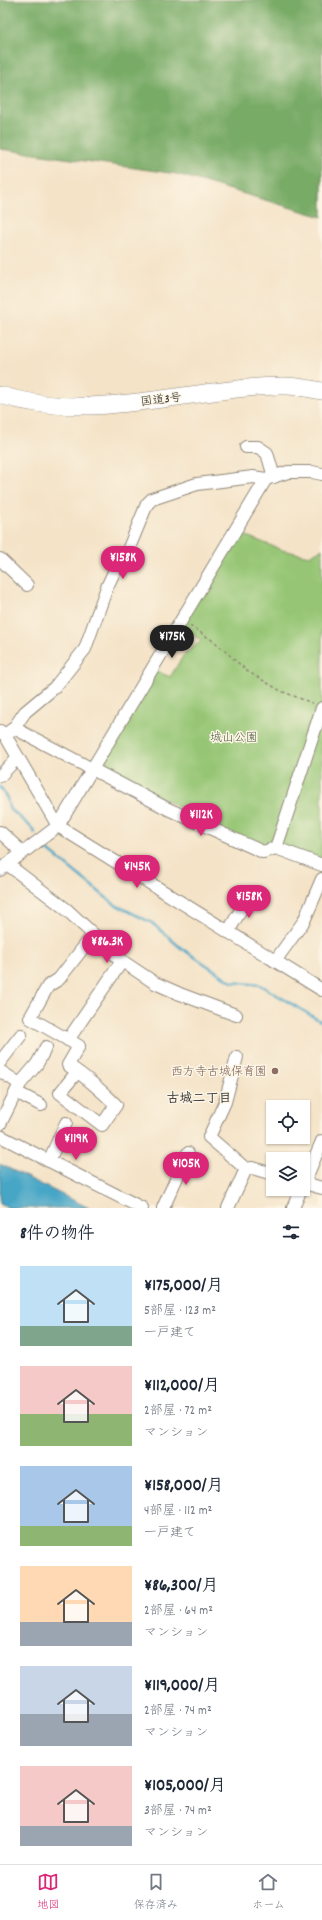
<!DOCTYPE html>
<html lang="ja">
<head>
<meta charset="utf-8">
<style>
	body { margin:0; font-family:Dekko,"Klee One",sans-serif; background:#f6f6f7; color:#1f2937; height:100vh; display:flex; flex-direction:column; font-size:15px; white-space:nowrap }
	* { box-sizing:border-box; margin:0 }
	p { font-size:13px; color:#747a83 }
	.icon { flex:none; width:22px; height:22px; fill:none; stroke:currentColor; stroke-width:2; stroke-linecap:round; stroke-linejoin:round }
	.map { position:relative; height:1208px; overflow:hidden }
	.side { display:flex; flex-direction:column; background:#fff; flex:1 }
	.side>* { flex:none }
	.buttons { position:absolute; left:266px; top:1100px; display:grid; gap:8px }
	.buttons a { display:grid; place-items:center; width:44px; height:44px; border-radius:0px; background:#fff; box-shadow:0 1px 3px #0004; font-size:20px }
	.price { position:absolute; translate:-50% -34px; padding:0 9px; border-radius:14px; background:#db2777; color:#fff; font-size:13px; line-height:26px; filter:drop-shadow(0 1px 2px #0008) }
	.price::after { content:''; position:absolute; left:50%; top:24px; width:12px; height:9px; margin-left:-6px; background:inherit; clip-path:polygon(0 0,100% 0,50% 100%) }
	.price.on { background:#222; color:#fff }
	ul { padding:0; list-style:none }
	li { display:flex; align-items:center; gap:12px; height:100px; padding:0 20px }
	li span { display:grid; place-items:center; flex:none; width:112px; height:80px; border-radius:0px; color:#555 }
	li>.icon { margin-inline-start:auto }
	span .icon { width:48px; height:48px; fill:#fffc; stroke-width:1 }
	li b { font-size:17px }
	h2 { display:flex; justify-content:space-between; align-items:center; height:48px; padding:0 20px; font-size:17px }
	.dock { display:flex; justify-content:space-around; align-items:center; height:56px; border-top:1px solid #e0e1e3; background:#fff; font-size:11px; color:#747a83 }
	.dock a { display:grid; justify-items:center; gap:2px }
	.dock .on { color:#db2777 }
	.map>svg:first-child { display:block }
	.green { fill:#96c675; stroke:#607850 }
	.forest { fill:#78ab66; stroke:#526b48 }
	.water { fill:#47a6c6; stroke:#396878 }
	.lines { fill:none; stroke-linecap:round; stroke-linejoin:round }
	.stream { stroke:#47a6c6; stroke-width:2.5 }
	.minor-casing { stroke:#908779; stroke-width:14 }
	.highway-casing { stroke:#908779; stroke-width:18 }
	.path { stroke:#908779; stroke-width:1.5; stroke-dasharray:3 3; stroke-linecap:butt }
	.minor { stroke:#fff; stroke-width:12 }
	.highway { stroke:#fff; stroke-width:17 }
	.education-dot { fill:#8d6e63; stroke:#fcf5e5; stroke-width:1.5 }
	.labels { text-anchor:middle; stroke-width:3; stroke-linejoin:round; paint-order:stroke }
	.street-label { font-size:12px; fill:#2b2b2b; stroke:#fcf5e5 }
	.park-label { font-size:12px; fill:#4b5a41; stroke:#fcf5e5 }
	.education-label { font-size:12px; fill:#785e54; stroke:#fcf5e5; text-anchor:end }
	.neighbourhood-label { font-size:13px; font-weight:bold; fill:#2b2b2b; stroke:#fcf5e5 }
</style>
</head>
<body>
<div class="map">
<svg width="322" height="1208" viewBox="0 0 322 1208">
	<rect width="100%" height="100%" fill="#fcf5e5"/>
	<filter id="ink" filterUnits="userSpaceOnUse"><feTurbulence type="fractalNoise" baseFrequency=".025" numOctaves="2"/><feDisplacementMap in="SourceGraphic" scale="8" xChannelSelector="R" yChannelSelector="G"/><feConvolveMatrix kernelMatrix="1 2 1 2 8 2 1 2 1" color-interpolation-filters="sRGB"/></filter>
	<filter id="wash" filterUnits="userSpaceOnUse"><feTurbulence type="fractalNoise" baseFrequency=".012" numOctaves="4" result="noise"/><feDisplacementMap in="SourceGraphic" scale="16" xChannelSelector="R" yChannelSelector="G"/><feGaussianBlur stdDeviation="0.9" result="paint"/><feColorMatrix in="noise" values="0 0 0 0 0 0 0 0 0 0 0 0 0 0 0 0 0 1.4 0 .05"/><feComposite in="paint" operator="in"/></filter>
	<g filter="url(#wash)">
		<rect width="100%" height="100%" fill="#f4e3c7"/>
		<!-- green -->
		<path class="green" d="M234,531l48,19 27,6 13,-7v314l-46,-15 -13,4 -164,-87 53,-96 18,8 13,-21 18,-15 -19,-15z"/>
		<!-- forest -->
		<path class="forest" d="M0,0h322v217l-145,-43 -177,-25z"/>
		<!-- water -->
		<path class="water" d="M0,1164l89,44h-80l-9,-4z"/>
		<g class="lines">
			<!-- stream -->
			<g class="stream">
				<path d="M0,787l7,11 2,10 22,19 4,6"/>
				<path d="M43,846l71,58 38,19 29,25 51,34 28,3 62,37"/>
			</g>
		</g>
	</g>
	<g filter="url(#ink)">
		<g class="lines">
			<defs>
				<g id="minor">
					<path d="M246,447h12l9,6 7,24"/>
					<path d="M0,559l27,26"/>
					<path d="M14,728l154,81 95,43 13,-4 46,17"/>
					<path d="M0,731l5,4 53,91 264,164"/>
					<path d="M5,735l9,-7 11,-16 30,-25 30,-38 22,-62 7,-15 10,-12 23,-56 5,-5 45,-15 56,-7 13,2 22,-7h24l10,2"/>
					<path d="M0,776l18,-19"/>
					<path d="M0,832l22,20"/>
					<path d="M276,848l46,-140"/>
					<path d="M7,864l59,45 56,52 33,22 25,11 56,21"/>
					<path d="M0,870l58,-44 208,-347"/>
					<path d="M228,932l22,-38"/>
					<path d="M275,961l29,-40 18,-42"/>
					<path d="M68,1040l54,-79"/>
					<path d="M237,1057l-12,45 -16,35 37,32"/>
					<path d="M0,1062l21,-27"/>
					<path d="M0,1071l20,13"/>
					<path d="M77,1072l-17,21 42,32 14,-20c-15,-15 -30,-28 -48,-40l11,-19 -49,-28 18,-32 11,-7 34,-44"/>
					<path d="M16,1092l25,13"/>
					<path d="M0,1124l20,-40 17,-20 9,-17"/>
					<path d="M0,1136l142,72"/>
					<path d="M322,1141l-18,42 18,5"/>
					<path d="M49,1161l17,-38"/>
					<path d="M163,1208l25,-55"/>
					<path d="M228,1208l18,-39 6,-1 21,6"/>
					<path d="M293,1208l8,-19"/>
				</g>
				<path id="highway" d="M0,395c72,22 141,6 213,-3 24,-3 49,-7 73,-6 12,0 24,3 36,5"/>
			</defs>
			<!-- minor casing -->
			<use href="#minor" class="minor-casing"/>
			<!-- highway casing -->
			<use href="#highway" class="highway-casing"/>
			<!-- path -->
			<path class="path" d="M190,626l25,16 32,29 34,20 31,12"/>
			<!-- minor -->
			<use href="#minor" class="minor"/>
			<!-- highway -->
			<use href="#highway" class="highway"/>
		</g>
	</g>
	<!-- markers -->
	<circle class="education-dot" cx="275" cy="1071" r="4"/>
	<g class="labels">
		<!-- street labels -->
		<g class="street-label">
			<text transform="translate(161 399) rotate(-7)" y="4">国道3号</text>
		</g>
		<!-- park labels -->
		<g class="park-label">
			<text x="234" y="741">城山公園</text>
		</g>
		<!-- education labels -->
		<g class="education-label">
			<text x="267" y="1075">西方寺古城保育園</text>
		</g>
		<!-- neighbourhood labels -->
		<g class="neighbourhood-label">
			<text x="199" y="1102">古城二丁目</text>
		</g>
	</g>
</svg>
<div class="buttons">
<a><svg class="icon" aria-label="locate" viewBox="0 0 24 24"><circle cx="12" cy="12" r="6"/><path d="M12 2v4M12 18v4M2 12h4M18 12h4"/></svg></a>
<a><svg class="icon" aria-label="layers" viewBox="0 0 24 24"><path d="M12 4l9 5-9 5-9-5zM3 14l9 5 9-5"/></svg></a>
</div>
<b class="price" style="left:123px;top:580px">¥158K</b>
<b class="price on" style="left:172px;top:659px">¥175K</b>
<b class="price" style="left:201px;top:837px">¥112K</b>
<b class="price" style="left:137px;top:889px">¥145K</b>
<b class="price" style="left:249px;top:919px">¥158K</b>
<b class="price" style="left:107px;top:964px">¥86.3K</b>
<b class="price" style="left:76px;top:1161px">¥119K</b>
<b class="price" style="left:186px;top:1186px">¥105K</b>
</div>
<section class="side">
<h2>8件の物件<svg class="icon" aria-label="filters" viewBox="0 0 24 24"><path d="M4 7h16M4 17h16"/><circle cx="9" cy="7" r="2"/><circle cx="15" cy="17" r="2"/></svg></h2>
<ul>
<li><span style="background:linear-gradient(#bfe0f5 75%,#7fa58c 0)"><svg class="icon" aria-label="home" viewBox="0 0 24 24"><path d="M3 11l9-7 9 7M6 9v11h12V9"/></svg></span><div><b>¥175,000/月</b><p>5部屋 · 123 m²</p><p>一戸建て</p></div></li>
<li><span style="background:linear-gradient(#f6c9c9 60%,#8fb573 0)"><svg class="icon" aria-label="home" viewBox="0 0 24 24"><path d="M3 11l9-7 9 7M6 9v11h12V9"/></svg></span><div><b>¥112,000/月</b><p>2部屋 · 72 m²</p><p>マンション</p></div></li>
<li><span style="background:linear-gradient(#a9c7e8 75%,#8fb573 0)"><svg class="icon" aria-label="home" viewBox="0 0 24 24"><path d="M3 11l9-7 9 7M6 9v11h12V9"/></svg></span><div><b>¥158,000/月</b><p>4部屋 · 112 m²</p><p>一戸建て</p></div></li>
<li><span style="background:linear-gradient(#ffd9b3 70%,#9aa5b1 0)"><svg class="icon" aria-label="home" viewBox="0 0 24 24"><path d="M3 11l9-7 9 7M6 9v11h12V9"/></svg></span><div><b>¥86,300/月</b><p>2部屋 · 64 m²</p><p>マンション</p></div></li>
<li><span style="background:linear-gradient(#c9d6e8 60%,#9aa5b1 0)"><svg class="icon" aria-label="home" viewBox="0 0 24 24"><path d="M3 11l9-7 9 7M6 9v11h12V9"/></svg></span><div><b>¥119,000/月</b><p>2部屋 · 74 m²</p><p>マンション</p></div></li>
<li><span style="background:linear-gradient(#f6c9c9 75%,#9aa5b1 0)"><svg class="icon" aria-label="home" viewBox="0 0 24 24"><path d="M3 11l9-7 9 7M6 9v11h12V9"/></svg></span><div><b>¥105,000/月</b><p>3部屋 · 74 m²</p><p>マンション</p></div></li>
</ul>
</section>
<nav class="dock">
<a class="on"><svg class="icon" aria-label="map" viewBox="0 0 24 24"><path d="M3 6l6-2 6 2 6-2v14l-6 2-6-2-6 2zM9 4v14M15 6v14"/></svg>地図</a>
<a><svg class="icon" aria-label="saved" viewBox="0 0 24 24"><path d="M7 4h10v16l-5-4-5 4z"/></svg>保存済み</a>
<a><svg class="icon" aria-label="home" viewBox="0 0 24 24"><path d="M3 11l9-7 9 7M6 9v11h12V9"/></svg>ホーム</a>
</nav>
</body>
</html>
